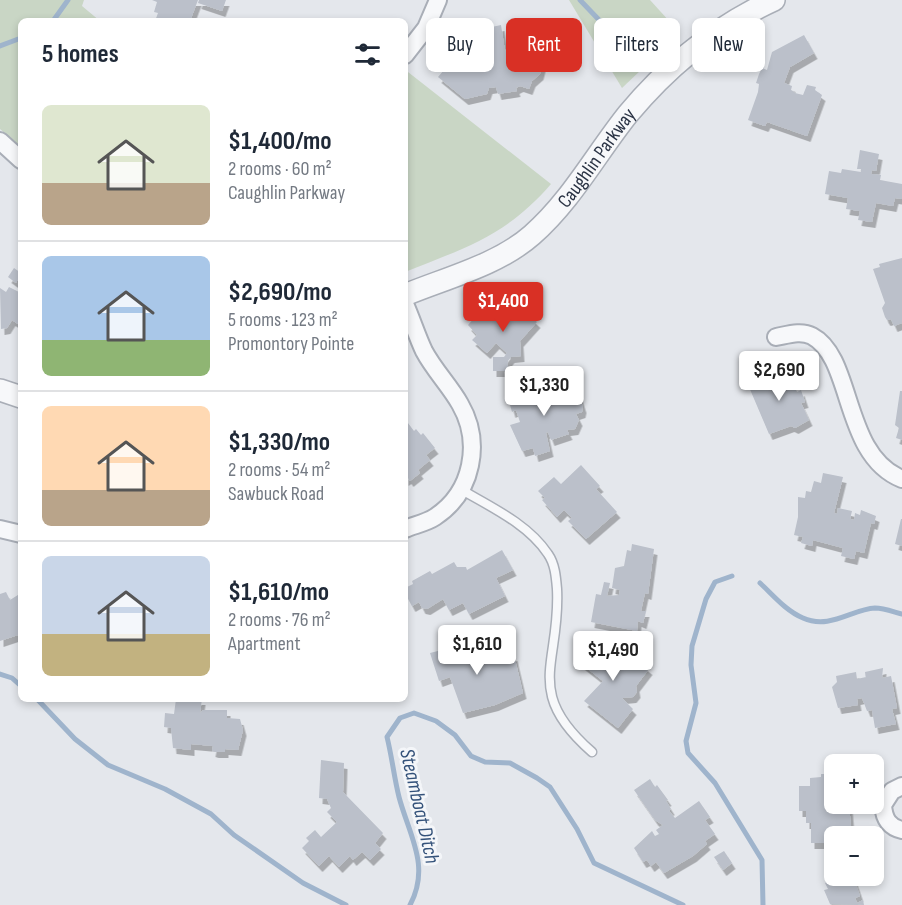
<!DOCTYPE html>
<html lang="en">
<head>
<meta charset="utf-8">
<style>
	body { margin:0; font-family:"Sofia Sans Condensed",sans-serif; background:#f2f2f3; color:#1f2937; height:100vh; display:flex; flex-direction:column; font-size:22px; white-space:nowrap }
	* { box-sizing:border-box; margin:0 }
	p { font-size:20px; color:#747a83 }
	.icon { flex:none; width:33px; height:33px; fill:none; stroke:currentColor; stroke-width:2; stroke-linecap:round; stroke-linejoin:round }
	.map { position:relative; flex:1; overflow:hidden }
	.drawer { position:absolute; left:18px; top:18px; width:390px; height:684px; display:flex; flex-direction:column; background:#fff; border-radius:9px; box-shadow:0 3px 9px #0003 }
	.drawer>* { flex:none }
	.top-card { position:absolute; left:426px; top:18px; width:386px; height:54px; display:flex; gap:12px }
	.controls { position:absolute; left:824px; top:754px; display:grid; gap:12px }
	.controls a { display:grid; place-items:center; width:60px; height:60px; border-radius:9px; background:#fff; box-shadow:0 3px 9px #0003; font-size:30px }
	.price { position:absolute; translate:-50% -51px; padding:0 14px; border-radius:6px; background:#fff; color:#222; font-size:20px; line-height:39px; filter:drop-shadow(0 2px 3px #0008) }
	.price::after { content:''; position:absolute; left:50%; top:36px; width:18px; height:14px; margin-left:-9px; background:inherit; clip-path:polygon(0 0,100% 0,50% 100%) }
	.price.current { background:#d93025; color:#fff }
	ul { padding:0; list-style:none }
	li { display:flex; align-items:center; gap:18px; height:150px; padding:0 24px }
	li+li { border-top:2px solid #e0e1e3 }
	li span { display:grid; place-items:center; flex:none; width:168px; height:120px; border-radius:9px; color:#555 }
	li>.icon { margin-inline-start:auto }
	span .icon { width:72px; height:72px; fill:#fffc; stroke-width:1 }
	li b { font-size:26px }
	h2 { display:flex; justify-content:space-between; align-items:center; height:72px; padding:0 24px; font-size:26px }
	.tag { padding:0 21px; border-radius:9px; background:#fff; box-shadow:0 3px 9px #0003; font-size:21px; line-height:54px }
	.tag.current { background:#d93025; color:#fff }
	.map>svg:first-child { display:block }
	.green { fill:#c9d6c5 }
	.lines { fill:none; stroke-linecap:round; stroke-linejoin:round }
	.stream { stroke:#9fb4cc; stroke-width:5 }
	.building { fill:#bbc0ca; filter:url(#shadow) }
	.service-casing { stroke:#a9aeb7; stroke-width:11 }
	.minor-casing { stroke:#a9aeb7; stroke-width:20 }
	.tertiary-casing { stroke:#a9aeb7; stroke-width:24 }
	.service { stroke:#f7f8fa; stroke-width:8 }
	.minor { stroke:#f7f8fa; stroke-width:16 }
	.tertiary { stroke:#f7f8fa; stroke-width:21 }
	.labels { text-anchor:middle; stroke-width:6; stroke-linejoin:round; paint-order:stroke }
	.street-label { font-size:20px; fill:#2b3445; stroke:#f4f6f9 }
	.water-label { font-size:21px; font-style:italic; fill:#34527a; stroke:#f4f6f9 }
</style>
</head>
<body>
<div class="map">
<svg width="902" height="905" viewBox="0 0 902 905">
	<defs>
		<filter id="shadow"><feDropShadow dx="3.5" dy="6" stdDeviation="0" flood-color="#0004"/></filter>
	</defs>
	<rect width="100%" height="100%" fill="#e4e7ec"/>
	<!-- green -->
	<g class="green">
		<path d="M0,0h84l-2,6 18,15h-79v126l-21,-18z"/>
		<path d="M569,0h81l30,33 -58,55z"/>
		<path d="M408,72l143,112c-45,52 -84,63 -146,88v-198z"/>
	</g>
	<g class="lines">
		<!-- stream -->
		<g class="stream">
			<path d="M580,0l21,22 26,16"/>
			<path d="M53,21l15,-21"/>
			<path d="M0,46l21,-8"/>
			<path d="M732,576l-17,6 -9,17 -14,47 -1,19 5,38 -10,38 2,12 27,30 47,77 1,45"/>
			<path d="M760,583c13,12 26,28 43,35 27,12 49,-9 72,-10 9,0 19,4 27,6"/>
			<path d="M0,674l12,4 9,8"/>
			<path d="M37,699l38,40 33,26 57,24 46,25 23,21 69,48 43,22"/>
			<path d="M410,905c21,-39 -1,-70 -11,-108 -5,-20 -7,-40 -12,-60l13,-19 14,-5 22,8 19,14 16,21 14,6 25,1 27,15 13,9 27,42 17,34 89,42"/>
		</g>
	</g>
	<!-- building -->
	<g class="building">
		<path d="M152,0h46l-8,21h-35l3,-8 -4,-1 3,-10z"/>
		<path d="M199,0h27l-4,11 -24,-8z"/>
		<path d="M501,25l4,26 8,-11 11,8 -2,3 20,15 -2,8 -8,7 -3,8 -9,-3 -4,2 1,3 -19,3 -2,-7 -7,1 -2,6 -22,5 -27,-22 24,-28 15,11 9,-9 6,4 -5,-27z"/>
		<path d="M804,35l10,18 -24,14 -6,16 8,3 -1,4 4,3 8,2 4,-10 9,2 -1,3 7,5 -15,41 -40,-14 -2,4 -17,-6 10,-28 1,-8 -3,-1 3,-9 3,-6 5,2 5,-18z"/>
		<path d="M860,150l19,4 -3,17 -4,-1 -1,4 10,1 -1,5 22,4v15l-7,-1 -2,8 -17,-3 -4,19 -14,-2 2,-9 -14,-2 2,-11 -23,-4 4,-23 12,2 1,-4 19,3v-3h-4z"/>
		<path d="M902,258v65l-8,3 -3,-7 -4,1 -2,-3 -3,-9 3,-5 -12,-34 7,-2 -1,-3z"/>
		<path d="M14,268l7,5 -5,10 -8,-6z"/>
		<path d="M9,287l12,6v33l-9,-6 -5,8 -6,1 -1,-41 6,4z"/>
		<path d="M512,299l25,23 -17,19 1,15 -10,1 -3,4 -1,10h-14v-14h11l3,-4 -11,-10 -9,10 -15,-13 5,-5 -9,-10 10,-11 14,7z"/>
		<path d="M784,370l13,22 4,-2 4,12 -4,1 8,17 -14,8 -4,-2 -22,8 -20,-47 2,-4 8,-3v-3z"/>
		<path d="M555,386l1,4 3,-2 3,9 13,-5 4,3 4,12 -1,5 -6,2 3,6 -4,9 -8,1 2,4 -18,6 -3,-8 -2,1 4,18 -15,5 -2,-8 -11,3 -12,-26 10,-3 -4,-12 -4,2 -4,-14 29,-10 2,6z"/>
		<path d="M900,391h2v49l-6,-2 3,-10 -4,-3z"/>
		<path d="M405,419l9,12 2,-2 5,6 2,-2 12,15 -9,7 4,5 -12,10 2,3 -10,8 -2,-3 -3,2z"/>
		<path d="M581,465l19,21 -4,3 21,23 -31,27 -18,-18 4,-3 -8,-8 -7,7 -15,-17 3,-2 -7,-7 16,-14 7,7z"/>
		<path d="M823,473l20,4 -9,36 3,1 1,-6 14,3 -2,8 4,1 1,-7 5,2 1,-5 15,6 -2,8 -3,-1 -7,30 -8,-2 -2,8 -13,-3 2,-8 -30,-8 -1,6 -11,-3 2,-6 -9,-2 4,-18v-20l7,1 1,-7 5,1 3,-11 7,2z"/>
		<path d="M901,519h1v27l-7,-2z"/>
		<path d="M632,544l22,5 -6,45 -3,-1 -4,18h5l-3,12 -5,-2 -1,10 -46,-9 5,-28 5,1 3,-13 6,1 -3,13 12,-1 1,-5 -8,-2 3,-20 9,-2 3,-16 4,1z"/>
		<path d="M502,550l11,20 -17,8 9,18 -36,18 -6,-11 -14,7 -6,-11 -16,10 -5,-1 -3,-6 -7,4 -7,-13v-5l8,-4 -1,-3 18,-10 2,3 22,-12 3,5h9l1,3z"/>
		<path d="M6,592l4,8 11,-7v41l-21,7v-47z"/>
		<path d="M477,641l10,23 27,-9 9,38 -28,12 -32,8 -13,-36 -11,4 -9,-28z"/>
		<path d="M593,644l20,15 9,-12 27,22 -13,17 1,6 -4,5 -11,1 11,11 -15,19 -34,-27 19,-20 -24,-19z"/>
		<path d="M883,668l-1,10 9,-2 6,32 -5,1 4,15 -21,4 -3,-18 -5,1 -5,-13 -5,1 1,6 -20,3 -6,-21 5,-5 -1,-6 20,-4 1,7 9,-2v3l-1,-8z"/>
		<path d="M176,699h26l-2,14 3,-3h24v8l13,1 3,11 -5,20 -13,-1v3h-10l-3,-1 1,-5 -22,-2v6l-18,-2 -2,-20 -7,-1 1,-14 9,1z"/>
		<path d="M321,760l23,3 -1,29 40,41 -8,10 6,6 -11,11 -8,-8 -9,8 -3,-4 -11,11 -10,-11 -10,10 -17,-18 7,-7 -3,-3 9,-8 6,7 16,-15 -10,-10 4,-4 -4,-9 -8,-1z"/>
		<path d="M821,774h13v30h15l2,23h-5l1,10h-13v6h-23v-20h-5v-12h-7v-25h11v-8l11,-1z"/>
		<path d="M650,779l5,8 2,-2 11,15 -2,1 5,8 -2,2 6,7 24,-17 11,16 -5,3 10,14 -10,7 2,3 -14,12 -29,17 -8,-11 -5,4 -4,-6 -4,2 -9,-14 18,-17 3,5 4,-2 -3,-4 7,-5 -8,-5 -21,-30z"/>
		<path d="M724,851l8,12 -9,7 -9,-13z"/>
		<path d="M843,876h10l7,20 -5,2 2,5 6,-3 1,5 -34,-1 -6,-14 4,-1 -3,-6z"/>
	</g>
	<g class="lines">
		<defs>
			<path id="service" d="M460,489c31,18 68,35 88,65 7,10 8,23 9,35 4,74 -35,102 35,163"/>
			<g id="minor">
				<path d="M405,55l21,-27 12,-28"/>
				<path d="M0,141l21,19"/>
				<path d="M405,304c7,16 12,32 19,47 10,19 26,35 36,53 22,38 13,88 -25,113 -9,6 -21,8 -30,12"/>
				<path d="M776,337c11,-2 25,-7 36,-1 42,22 30,119 90,143"/>
				<path d="M0,529l21,5"/>
				<path d="M902,786l-10,5 -9,14c1,14 6,22 19,25"/>
			</g>
			<g id="tertiary">
				<path id="s1" d="M405,295c41,-17 93,-30 127,-60 39,-34 64,-81 96,-121 40,-48 89,-88 146,-114"/>
				<path d="M0,390l21,7"/>
			</g>
		</defs>
		<!-- service casing -->
		<use href="#service" class="service-casing"/>
		<!-- minor casing -->
		<use href="#minor" class="minor-casing"/>
		<!-- tertiary casing -->
		<use href="#tertiary" class="tertiary-casing"/>
		<!-- service -->
		<use href="#service" class="service"/>
		<!-- minor -->
		<use href="#minor" class="minor"/>
		<!-- tertiary -->
		<use href="#tertiary" class="tertiary"/>
	</g>
	<g class="labels">
		<!-- street labels -->
		<g class="street-label">
			<text dy="7" stroke="none"><textPath href="#s1" startOffset="242">Caughlin Parkway</textPath></text>
		</g>
		<!-- water labels -->
		<g class="water-label">
			<text transform="translate(420 806) rotate(77)" y="7">Steamboat Ditch</text>
		</g>
	</g>
</svg>
<div class="controls">
<a>+</a>
<a>−</a>
</div>
<b class="price current" style="left:503px;top:333px">$1,400</b>
<b class="price" style="left:779px;top:402px">$2,690</b>
<b class="price" style="left:544px;top:417px">$1,330</b>
<b class="price" style="left:477px;top:676px">$1,610</b>
<b class="price" style="left:613px;top:682px">$1,490</b>
<div class="top-card">
<a class="tag">Buy</a>
<a class="tag current">Rent</a>
<a class="tag">Filters</a>
<a class="tag">New</a>
</div>
<section class="drawer">
<h2>5 homes<svg class="icon" aria-label="filters" viewBox="0 0 24 24"><path d="M4 7h16M4 17h16"/><circle cx="9" cy="7" r="2"/><circle cx="15" cy="17" r="2"/></svg></h2>
<ul>
<li><span style="background:linear-gradient(#dfe7d0 65%,#b9a48a 0)"><svg class="icon" aria-label="home" viewBox="0 0 24 24"><path d="M3 11l9-7 9 7M6 9v11h12V9"/></svg></span><div><b>$1,400/mo</b><p>2 rooms · 60 m²</p><p>Caughlin Parkway</p></div></li>
<li><span style="background:linear-gradient(#a9c7e8 70%,#8fb573 0)"><svg class="icon" aria-label="home" viewBox="0 0 24 24"><path d="M3 11l9-7 9 7M6 9v11h12V9"/></svg></span><div><b>$2,690/mo</b><p>5 rooms · 123 m²</p><p>Promontory Pointe</p></div></li>
<li><span style="background:linear-gradient(#ffd9b3 70%,#b9a48a 0)"><svg class="icon" aria-label="home" viewBox="0 0 24 24"><path d="M3 11l9-7 9 7M6 9v11h12V9"/></svg></span><div><b>$1,330/mo</b><p>2 rooms · 54 m²</p><p>Sawbuck Road</p></div></li>
<li><span style="background:linear-gradient(#c9d6e8 65%,#c2b280 0)"><svg class="icon" aria-label="home" viewBox="0 0 24 24"><path d="M3 11l9-7 9 7M6 9v11h12V9"/></svg></span><div><b>$1,610/mo</b><p>2 rooms · 76 m²</p><p>Apartment</p></div></li>
</ul>
</section>
</div>
</body>
</html>
